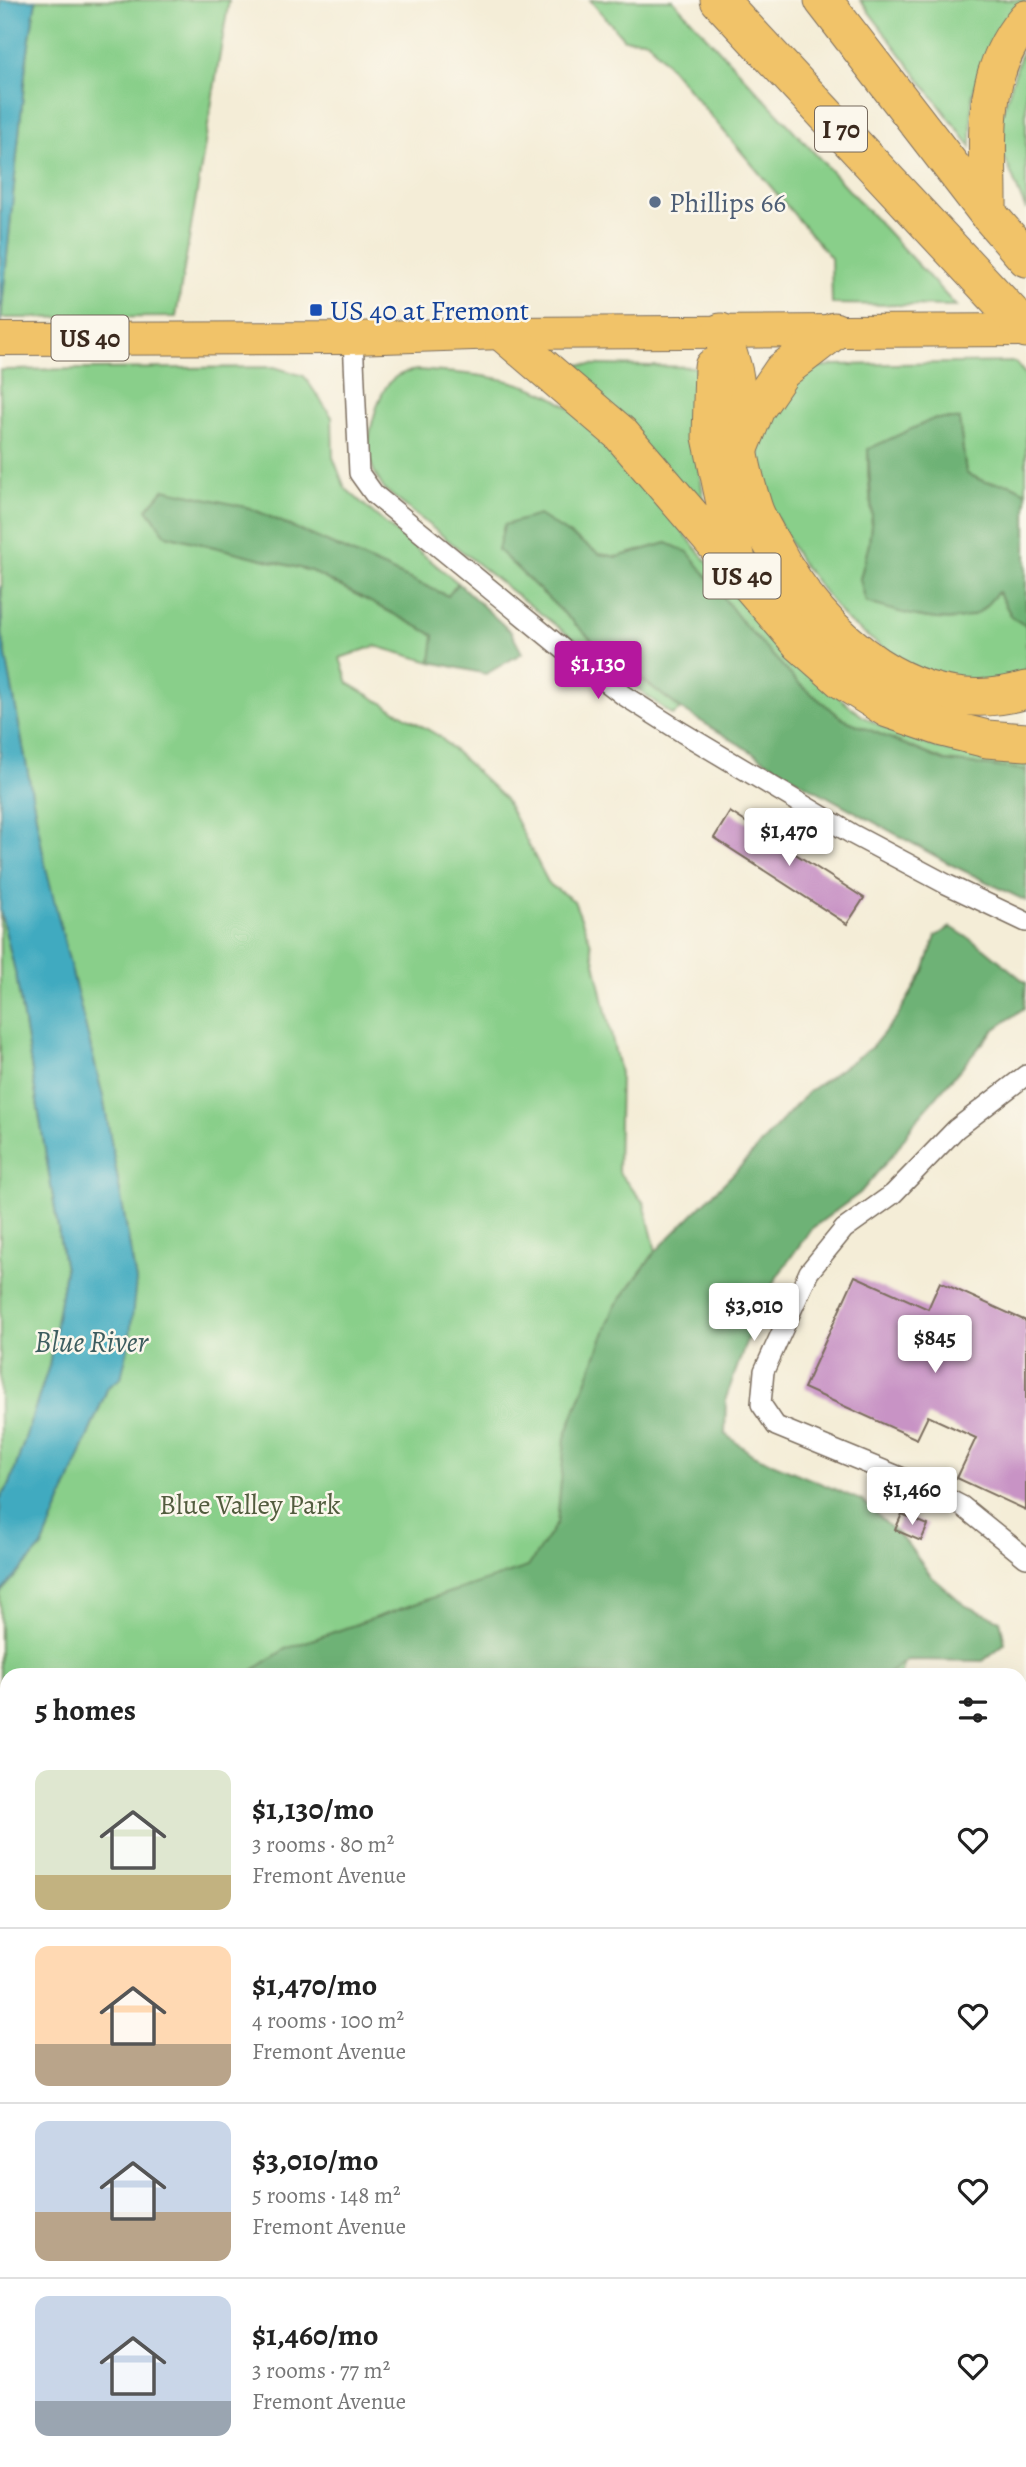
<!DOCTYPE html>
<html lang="en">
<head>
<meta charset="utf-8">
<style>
	body { margin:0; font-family:Alegreya,serif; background:#f6f6f6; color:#222; height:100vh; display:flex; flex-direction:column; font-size:26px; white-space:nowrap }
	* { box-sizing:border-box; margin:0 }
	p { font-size:23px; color:#767676 }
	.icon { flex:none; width:38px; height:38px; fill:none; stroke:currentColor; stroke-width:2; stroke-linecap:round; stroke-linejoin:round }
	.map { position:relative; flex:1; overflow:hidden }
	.details { position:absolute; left:0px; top:1668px; width:1027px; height:800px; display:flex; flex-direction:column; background:#fff; border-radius:21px 21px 0 0; box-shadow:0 7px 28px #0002 }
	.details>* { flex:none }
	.price { position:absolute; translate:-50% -60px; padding:0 16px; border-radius:7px; background:#fff; color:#222; font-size:23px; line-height:46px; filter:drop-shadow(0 2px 4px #0008) }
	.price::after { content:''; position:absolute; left:50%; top:42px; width:21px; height:16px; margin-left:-10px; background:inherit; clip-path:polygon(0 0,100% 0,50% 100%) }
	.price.selected { background:#b5179e; color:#fff }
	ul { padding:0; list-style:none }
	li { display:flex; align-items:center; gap:21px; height:175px; padding:0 35px }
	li+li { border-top:2px solid #e0e0e0 }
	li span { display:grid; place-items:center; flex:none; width:196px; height:140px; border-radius:14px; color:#555 }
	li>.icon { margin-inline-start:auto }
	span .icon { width:84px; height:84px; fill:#fffc; stroke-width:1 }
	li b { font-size:30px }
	h2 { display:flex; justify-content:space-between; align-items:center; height:84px; padding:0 35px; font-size:30px }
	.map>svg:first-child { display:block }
	.green { fill:#89cf8a; stroke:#627c54; stroke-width:2 }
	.forest { fill:#6eb276; stroke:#546e4a; stroke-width:2 }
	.water { fill:#40aac0; stroke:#3e6a6f; stroke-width:2 }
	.building { fill:#c893c5 }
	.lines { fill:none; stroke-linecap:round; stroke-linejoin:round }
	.street-casing { stroke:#7c6e5f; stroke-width:22 }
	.primary-casing { stroke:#7c6e5f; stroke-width:34 }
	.highway-casing { stroke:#7c6e5f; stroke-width:39 }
	.street { stroke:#fff; stroke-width:19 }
	.primary { stroke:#f1c369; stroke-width:32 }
	.highway { stroke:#f1c369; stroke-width:37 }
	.service-dot { fill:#5c6f8a; stroke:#fbf7ec; stroke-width:2.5 }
	.transit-dot { fill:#1a4fb4; stroke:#fbf7ec; stroke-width:2.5 }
	.labels { text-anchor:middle; stroke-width:5; stroke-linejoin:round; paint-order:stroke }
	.shield { fill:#fbf7ec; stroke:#75685c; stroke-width:2 }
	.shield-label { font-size:26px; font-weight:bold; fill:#3b2a1e }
	.service-label { font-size:28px; fill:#4e5e75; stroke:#fbf7ec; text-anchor:start }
	.transit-label { font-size:28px; fill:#164399; stroke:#fbf7ec; text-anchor:start }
	.park-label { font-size:28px; fill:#525c3e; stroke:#fbf7ec }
	.water-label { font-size:30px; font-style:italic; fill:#3d5d5f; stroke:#fbf7ec }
</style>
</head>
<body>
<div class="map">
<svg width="1026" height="2467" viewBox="0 0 1026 2467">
	<rect width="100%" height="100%" fill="#fbf7ec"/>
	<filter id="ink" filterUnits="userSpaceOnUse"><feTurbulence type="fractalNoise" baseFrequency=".0143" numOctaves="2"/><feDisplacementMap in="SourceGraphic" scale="14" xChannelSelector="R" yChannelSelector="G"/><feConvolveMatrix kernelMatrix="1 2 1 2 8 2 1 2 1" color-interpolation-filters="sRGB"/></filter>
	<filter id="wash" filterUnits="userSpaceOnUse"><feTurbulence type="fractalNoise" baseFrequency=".00686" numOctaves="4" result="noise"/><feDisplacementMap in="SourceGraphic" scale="28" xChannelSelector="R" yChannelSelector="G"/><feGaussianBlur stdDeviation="1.57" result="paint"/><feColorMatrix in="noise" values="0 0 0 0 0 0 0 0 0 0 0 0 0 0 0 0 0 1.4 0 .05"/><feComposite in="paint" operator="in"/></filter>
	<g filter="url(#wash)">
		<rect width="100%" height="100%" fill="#f4edd7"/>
		<!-- green -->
		<g class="green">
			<path d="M36,0h193l-53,317 -175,1 25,-254z"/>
			<path d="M590,0h83l283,306 -124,-2 -1,-46 -184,-218 -23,-1z"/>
			<path d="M860,0h166l-45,67 -9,30 -1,50z"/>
			<path d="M1026,39v171l-22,-54 -4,-36z"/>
			<path d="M1015,362l11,13v117l-16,-8 -25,-2 -19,-9 -7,-54 -91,30v25l4,42 -3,28 -9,35 6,23c29,9 86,28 113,10 7,-5 13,-14 19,-21l14,26 14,9v51l-47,6 -68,-14 -65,-49 -46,-59 -28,-51 -13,-40v-27l6,-24 38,-45 17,-7 15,-2z"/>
			<path d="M555,364l141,3 2,95 8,51z"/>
			<path d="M274,367l30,9 28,41 1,40 12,31 43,38 70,57 -10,13 -198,-88 -84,27 145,36 124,64 -4,27 -56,-16 -35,12 8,25 91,53 66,63 44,85 25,17 16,40 30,132 -2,99 26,31 12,48 -42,57 -49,130 366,138 -31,99h-893v785h1013l6,-299v306h-1026v-874l42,-46 66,-160 13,-9 15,-97 -33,-184 -58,-233 -43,-230 -2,-264z"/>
			<path d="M418,370c41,3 86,5 124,22 48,22 83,68 115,108 55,67 106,137 174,191 11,8 22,19 33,26 49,28 106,43 162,44v9l-81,-9 -102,-42 -45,-36 -131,-140 -50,14 -17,-3 -62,-39 -40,35 100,96 83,63 -9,6 -158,-122 -130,-104c-7,-11 -13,-21 -15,-34 -3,-17 10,-66 24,-76 7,-6 16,-8 25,-9z"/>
			<path d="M0,910l16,65 49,295 -16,96 -39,118 -10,15z"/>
		</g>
		<!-- forest -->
		<g class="forest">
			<path d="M933,419h26l7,54 19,9 25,2 16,8v134l-14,-9 -14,-25c-6,6 -12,15 -19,20 -27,18 -85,-1 -113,-10l-6,-23 9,-35 3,-28 -4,-67z"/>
			<path d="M164,489l86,19 198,88 10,-13 53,49 11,21 -36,21 -55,-12 3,-27 -123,-64 -145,-36 -19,-26z"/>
			<path d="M539,515l61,39 17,3 50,-14 21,9 56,72 54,59 45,36 101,42 82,9v131l-74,-36 -146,-80 -125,-76 -83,-63 -100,-96 6,-25z"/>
			<path d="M951,927l33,21 42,35 -2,25 -30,22 -78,90 -21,32 -35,41 -49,36 -32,45 -19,30 -34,94 -1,36 28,21 110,46 43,41 25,34 35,30 34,14 5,23 -22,18 -75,-1 -22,15h-640l39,-26 144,-50 99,-32 29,-44 8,-85 49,-130 42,-57 85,-85 67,-74 64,-45 25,-30 27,-46 12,-35z"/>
			<path d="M1026,1878v132l-2,4 2,7v446h-265l-18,-6 277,-1v-581z"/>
			<path d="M7,1887v573l27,1 -11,6 -23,-4v-575z"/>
		</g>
		<!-- water -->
		<g class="water">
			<path d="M0,0h36l-10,64 -26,264z"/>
			<path d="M0,586l2,48 43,230 58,233 33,184 -7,63 -8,34 -13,9 -66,160 -42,46v-94l10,-15 39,-118 16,-96 -49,-295 -16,-65z"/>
		</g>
		<g id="blocks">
			<!-- building -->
			<g class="building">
				<path d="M730,812l134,86 -17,26 -133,-86z"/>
				<path d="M855,1276l73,33 12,-27 86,39v189l-69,-32 19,-40 -48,-22 -11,23 -113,-51z"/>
				<path d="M902,1514l26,11 -7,16 -26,-11z"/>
			</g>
		</g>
	</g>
	<g filter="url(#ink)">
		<use href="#blocks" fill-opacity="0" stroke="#7c6e5f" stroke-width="2"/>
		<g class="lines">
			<defs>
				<g id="street">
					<path d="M353,338l6,135 15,21 189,155 60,46 60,38 169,101 94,50 80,38"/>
					<path d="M1026,1075l-70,54 -63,65 -49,35 -35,43 -45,99 -3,33 15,22 151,62 35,18 64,52"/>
					<path d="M1020,1771h6"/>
					<path d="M432,2460l16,7"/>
					<path d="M243,2467l10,-7"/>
				</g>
				<path id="primary" d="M0,339l353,-1 150,-5 523,-3"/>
				<g id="highway">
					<path d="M719,0l307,329"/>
					<path d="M823,0l165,214 38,44"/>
					<path d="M988,214c1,-71 -11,-137 38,-195"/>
					<path d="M721,332c4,13 10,27 13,41 5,24 2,50 5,74 2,20 9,43 15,62 5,14 13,26 20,39 47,90 143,175 252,142"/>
					<path d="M503,333l117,100 180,210 42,37 46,29 55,19 44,11 39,3"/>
					<path d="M713,367l-2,70 27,128"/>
					<path d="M741,446l15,-37 26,-38 52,-40"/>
				</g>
			</defs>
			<!-- street casing -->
			<use href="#street" class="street-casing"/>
			<!-- primary casing -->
			<use href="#primary" class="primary-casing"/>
			<!-- highway casing -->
			<use href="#highway" class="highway-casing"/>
			<!-- street -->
			<use href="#street" class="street"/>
			<!-- primary -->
			<use href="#primary" class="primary"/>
			<!-- highway -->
			<use href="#highway" class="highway"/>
		</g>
	</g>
	<!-- markers -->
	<circle class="service-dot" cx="655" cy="202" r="7"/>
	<rect class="transit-dot" x="309" y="303" width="14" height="14" rx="3.5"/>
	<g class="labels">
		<!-- shield labels -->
		<g class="shield">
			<rect x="815" y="106.5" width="52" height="45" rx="5"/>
			<rect x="51.5" y="315.5" width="77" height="45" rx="5"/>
			<rect x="703.5" y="553.5" width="77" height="45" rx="5"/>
		</g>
		<g class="shield-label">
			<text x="841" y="138">I 70</text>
			<text x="90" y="347">US 40</text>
			<text x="742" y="585">US 40</text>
		</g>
		<!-- service labels -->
		<g class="service-label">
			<text x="669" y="212">Phillips 66</text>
		</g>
		<!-- transit labels -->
		<g class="transit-label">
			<text x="330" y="320">US 40 at Fremont</text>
		</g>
		<!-- park labels -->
		<g class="park-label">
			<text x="250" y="1514">Blue Valley Park</text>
		</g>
		<!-- water labels -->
		<g class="water-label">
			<text x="91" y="1352">Blue River</text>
		</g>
	</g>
</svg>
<b class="price selected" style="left:598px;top:701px">$1,130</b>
<b class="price" style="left:789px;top:868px">$1,470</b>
<b class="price" style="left:754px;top:1343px">$3,010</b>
<b class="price" style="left:935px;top:1375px">$845</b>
<b class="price" style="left:912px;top:1527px">$1,460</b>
<section class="details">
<h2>5 homes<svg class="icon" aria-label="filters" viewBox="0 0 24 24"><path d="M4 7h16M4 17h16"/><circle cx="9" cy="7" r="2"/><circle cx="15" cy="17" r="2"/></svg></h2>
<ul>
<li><span style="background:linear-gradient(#dfe7d0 75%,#c2b280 0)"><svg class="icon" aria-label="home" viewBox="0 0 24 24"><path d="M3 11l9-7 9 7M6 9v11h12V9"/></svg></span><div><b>$1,130/mo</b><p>3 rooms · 80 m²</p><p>Fremont Avenue</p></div><svg class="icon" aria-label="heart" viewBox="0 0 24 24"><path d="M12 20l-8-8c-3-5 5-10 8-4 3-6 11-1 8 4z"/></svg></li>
<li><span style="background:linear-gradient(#ffd9b3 70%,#b9a48a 0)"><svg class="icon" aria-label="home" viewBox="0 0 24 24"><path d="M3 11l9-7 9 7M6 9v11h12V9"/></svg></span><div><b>$1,470/mo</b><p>4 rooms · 100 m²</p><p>Fremont Avenue</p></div><svg class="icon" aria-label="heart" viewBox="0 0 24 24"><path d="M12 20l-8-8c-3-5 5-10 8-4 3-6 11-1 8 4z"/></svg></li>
<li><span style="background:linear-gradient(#c9d6e8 65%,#b9a48a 0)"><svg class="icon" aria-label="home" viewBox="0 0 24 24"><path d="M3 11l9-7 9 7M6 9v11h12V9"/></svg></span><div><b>$3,010/mo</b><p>5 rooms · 148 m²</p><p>Fremont Avenue</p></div><svg class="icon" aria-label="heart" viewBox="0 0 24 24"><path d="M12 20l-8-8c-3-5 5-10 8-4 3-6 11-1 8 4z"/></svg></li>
<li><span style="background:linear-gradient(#c9d6e8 75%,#9aa5b1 0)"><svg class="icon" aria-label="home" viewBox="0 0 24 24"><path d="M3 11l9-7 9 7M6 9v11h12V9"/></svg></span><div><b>$1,460/mo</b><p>3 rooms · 77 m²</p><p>Fremont Avenue</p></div><svg class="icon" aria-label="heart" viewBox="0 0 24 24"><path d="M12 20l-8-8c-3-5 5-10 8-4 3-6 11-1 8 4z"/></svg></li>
</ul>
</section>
</div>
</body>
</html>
